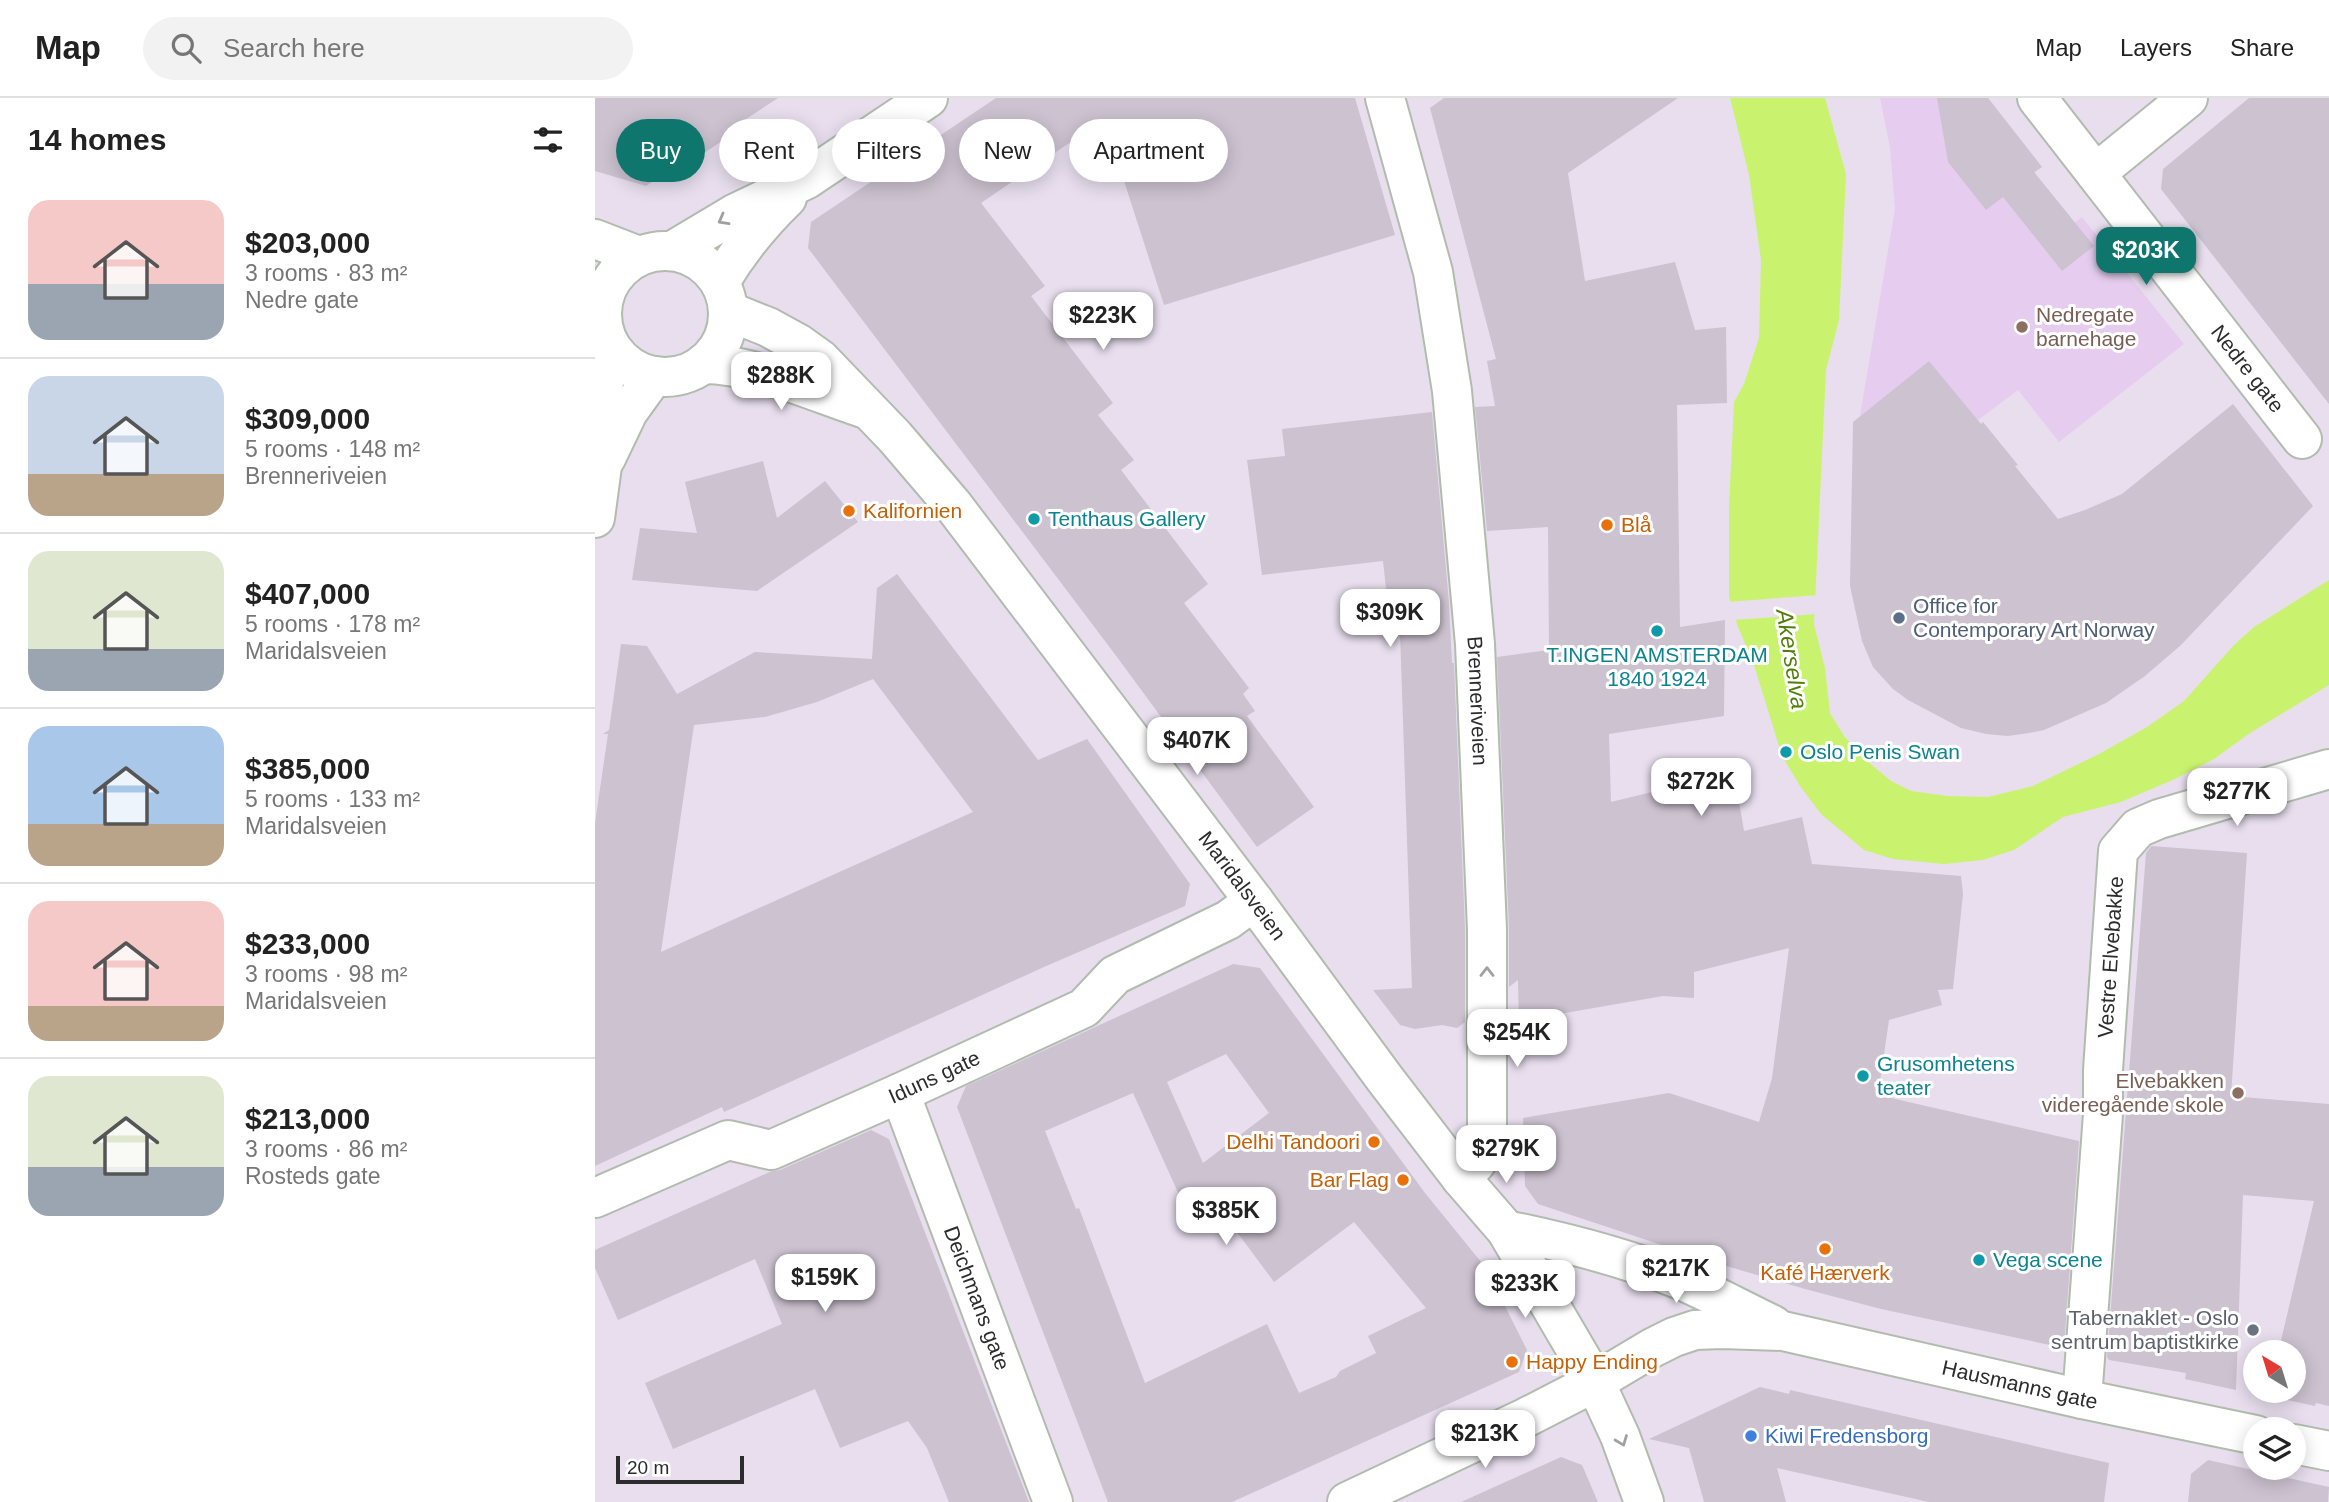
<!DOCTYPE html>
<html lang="en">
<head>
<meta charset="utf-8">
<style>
	body { margin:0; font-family:Arial,sans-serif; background:#f2f2f2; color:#222; height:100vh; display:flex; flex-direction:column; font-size:26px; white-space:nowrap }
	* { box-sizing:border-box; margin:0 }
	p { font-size:23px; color:#767676 }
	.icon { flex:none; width:38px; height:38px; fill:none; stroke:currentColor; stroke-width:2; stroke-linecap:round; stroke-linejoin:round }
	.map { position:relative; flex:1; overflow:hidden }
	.panel { display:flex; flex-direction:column; background:#fff; width:595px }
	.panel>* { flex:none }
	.guide { position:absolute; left:21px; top:21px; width:665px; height:63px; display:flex; gap:14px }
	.needle { width:46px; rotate:322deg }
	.tools { position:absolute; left:1648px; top:1242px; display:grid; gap:14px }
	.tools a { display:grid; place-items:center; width:63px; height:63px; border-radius:50%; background:#fff; box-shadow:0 4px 18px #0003; font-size:35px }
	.scale { position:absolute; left:21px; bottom:18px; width:128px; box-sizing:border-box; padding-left:7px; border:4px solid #2c2c2c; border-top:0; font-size:19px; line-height:24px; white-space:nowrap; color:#2c2c2c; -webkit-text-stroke:5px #fff; paint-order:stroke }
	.price { position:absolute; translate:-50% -60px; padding:0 16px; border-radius:14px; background:#fff; color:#222; font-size:23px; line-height:46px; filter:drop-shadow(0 2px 4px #0008) }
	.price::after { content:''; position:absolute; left:50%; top:42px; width:21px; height:16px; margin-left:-10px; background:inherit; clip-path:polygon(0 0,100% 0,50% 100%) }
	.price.selected { background:#0f766e; color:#fff }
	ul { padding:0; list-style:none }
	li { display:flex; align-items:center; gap:21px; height:175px; padding:0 28px }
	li+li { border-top:2px solid #e0e0e0 }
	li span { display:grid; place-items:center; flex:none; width:196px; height:140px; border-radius:21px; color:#555 }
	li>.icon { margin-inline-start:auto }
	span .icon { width:84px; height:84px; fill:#fffc; stroke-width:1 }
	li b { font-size:30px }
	h2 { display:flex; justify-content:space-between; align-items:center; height:84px; padding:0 28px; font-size:30px }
	.pill { padding:0 24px; border-radius:32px; background:#fff; box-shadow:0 4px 18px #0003; font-size:24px; line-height:63px }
	.pill.selected { background:#0f766e; color:#fff }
	header { display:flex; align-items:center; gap:42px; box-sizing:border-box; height:98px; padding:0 35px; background:#fff; border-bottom:2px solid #e0e0e0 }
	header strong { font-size:33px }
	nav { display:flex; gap:38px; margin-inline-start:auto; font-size:24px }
	.search { width:490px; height:63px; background:#f2f2f2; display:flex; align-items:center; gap:18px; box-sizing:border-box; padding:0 24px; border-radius:38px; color:#767676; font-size:26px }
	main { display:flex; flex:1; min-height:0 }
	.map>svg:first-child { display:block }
	.education { fill:#e6cdf0 }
	.water { fill:#c9f36e }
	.pier { fill:#e8deee }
	.building { fill:#ccc2d0; fill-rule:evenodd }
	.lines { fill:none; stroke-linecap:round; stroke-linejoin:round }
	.minor-casing { stroke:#b1bcae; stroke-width:42 }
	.tertiary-casing { stroke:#b1bcae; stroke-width:42 }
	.secondary-casing { stroke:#b1bcae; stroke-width:42 }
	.minor { stroke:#fff; stroke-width:38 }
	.tertiary { stroke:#fff; stroke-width:38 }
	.secondary { stroke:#fff; stroke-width:38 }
	.oneway { stroke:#a0a0a0 }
	.education-dot { fill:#8d6e63; stroke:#fff; stroke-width:2.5 }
	.food-dot { fill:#e8710a; stroke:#fff; stroke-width:2.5 }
	.culture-dot { fill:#0f9aa8; stroke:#fff; stroke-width:2.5 }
	.service-dot { fill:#5c6f8a; stroke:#fff; stroke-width:2.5 }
	.worship-dot { fill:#6b7280; stroke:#fff; stroke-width:2.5 }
	.shop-dot { fill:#3f7fe0; stroke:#fff; stroke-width:2.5 }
	.labels { text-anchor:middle; stroke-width:6; stroke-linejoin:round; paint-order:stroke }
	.education-label { font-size:21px; fill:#785e54; stroke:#fff; text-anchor:start }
	.street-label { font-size:21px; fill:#2c2c2c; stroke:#fff }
	.food-label { font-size:21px; fill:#c56008; stroke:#fff; text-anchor:start }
	.culture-label { font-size:21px; fill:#0d838f; stroke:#fff; text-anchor:start }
	.service-label { font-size:21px; fill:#4e5e75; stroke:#fff; text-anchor:start }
	.worship-label { font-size:21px; fill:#5b616d; stroke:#fff; text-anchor:end }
	.shop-label { font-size:21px; fill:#366cbe; stroke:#fff; text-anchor:start }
	.water-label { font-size:23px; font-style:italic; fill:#517e0b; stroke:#fff }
</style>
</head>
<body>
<header>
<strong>Map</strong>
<div class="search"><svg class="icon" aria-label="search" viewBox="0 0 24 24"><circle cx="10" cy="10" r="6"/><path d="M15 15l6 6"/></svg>Search here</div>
<nav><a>Map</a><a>Layers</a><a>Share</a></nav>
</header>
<main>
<section class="panel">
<h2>14 homes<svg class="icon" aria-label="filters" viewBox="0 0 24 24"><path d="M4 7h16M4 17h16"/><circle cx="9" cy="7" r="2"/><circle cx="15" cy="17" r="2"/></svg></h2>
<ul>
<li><span style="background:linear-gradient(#f6c9c9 60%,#9aa5b1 0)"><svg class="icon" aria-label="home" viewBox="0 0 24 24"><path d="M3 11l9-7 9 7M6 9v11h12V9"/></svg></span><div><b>$203,000</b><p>3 rooms · 83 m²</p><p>Nedre gate</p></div></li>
<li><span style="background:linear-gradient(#c9d6e8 70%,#b9a48a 0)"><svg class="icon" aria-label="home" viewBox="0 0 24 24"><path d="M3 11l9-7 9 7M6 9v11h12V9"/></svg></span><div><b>$309,000</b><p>5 rooms · 148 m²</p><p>Brenneriveien</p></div></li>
<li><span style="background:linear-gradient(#dfe7d0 70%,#9aa5b1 0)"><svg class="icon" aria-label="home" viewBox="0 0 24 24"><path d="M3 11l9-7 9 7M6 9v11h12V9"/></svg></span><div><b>$407,000</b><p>5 rooms · 178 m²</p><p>Maridalsveien</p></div></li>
<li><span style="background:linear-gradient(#a9c7e8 70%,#b9a48a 0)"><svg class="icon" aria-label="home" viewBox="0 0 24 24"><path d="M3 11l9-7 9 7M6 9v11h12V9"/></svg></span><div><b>$385,000</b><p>5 rooms · 133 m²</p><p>Maridalsveien</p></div></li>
<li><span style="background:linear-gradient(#f6c9c9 75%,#b9a48a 0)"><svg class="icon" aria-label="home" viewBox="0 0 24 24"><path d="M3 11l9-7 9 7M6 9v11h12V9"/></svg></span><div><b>$233,000</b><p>3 rooms · 98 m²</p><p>Maridalsveien</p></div></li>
<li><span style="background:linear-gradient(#dfe7d0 65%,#9aa5b1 0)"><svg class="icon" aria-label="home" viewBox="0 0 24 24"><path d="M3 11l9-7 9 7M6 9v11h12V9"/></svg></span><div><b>$213,000</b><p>3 rooms · 86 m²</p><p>Rosteds gate</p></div></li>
</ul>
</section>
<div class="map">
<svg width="1734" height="1404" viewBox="0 0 1734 1404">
	<rect width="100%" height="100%" fill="#e8deee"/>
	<!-- education -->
	<path class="education" d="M1285,0h108l54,69 -11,9 38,51 13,-10 102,127 -125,98 -41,-52 -41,31 -121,18 39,-230 -5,-61z"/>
	<!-- water -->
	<path class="water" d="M1135,0h95l21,76 -7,146 -13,50 -12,254 11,44 5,45 14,23 23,25 24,20 20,10 36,5 41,1 45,-11 66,-32 48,-27 37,-26 50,-56 20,-18 75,-47v105l-79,48 -36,26 -39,20 -54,23 -58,15 -49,33 -31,10 -39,4 -51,-5 -29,-9 -43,-36 -21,-28 -18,-30 -29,-94 -15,-35 -9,-30v-90l5,-105 10,-18 15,-46 2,-78 -12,-85z"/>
	<!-- pier -->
	<path class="pier" d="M1224,497l-1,19 -86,6 -5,-18z"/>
	<!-- building -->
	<g class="building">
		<path d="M0,0h183l-50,33 3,4 -42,28 -2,-4 -41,27 -51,-15z"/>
		<path d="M401,0h359l40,137 -231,70 -58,-180 -21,15 -4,-5 -100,68 64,83 -14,10 82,107 -15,12 36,45 -13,10 87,114 -24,19 65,85 -6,6 12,17 -8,5 67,91 -57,40 -143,-194 -306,-405 3,-26z"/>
		<path d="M849,0h234l-110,75 17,108 90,-19 20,68 31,-3 1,76 -50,2 3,222 45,-7 -1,96 -115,18 2,68 123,-30 10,59 58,-14 10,47 149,12 2,18 -10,95 -15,1 4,15 -53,15 -11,75 201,46 -15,207 -183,-39 -76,-20 -89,-26 -178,-59 -13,-18 -2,-68 146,-25 90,29 13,-44 17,-130 -95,24v26l-31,-2 -144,25 -1,-41 -9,7v-59l-12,-271 52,-7 -1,-123 -61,4 -12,-124 20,-1 -8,-45 9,-2 -66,-251z"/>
		<path d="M1342,0h51l54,69 -8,5 60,74 -32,25 -59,-74 -17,13 -38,-48z"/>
		<path d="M1654,0h80v306l-168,-215 2,-20z"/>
		<path d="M1334,263l52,63 2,-2 35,43 -3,1 43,53 27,-9 37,-16 111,-90 80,102 -132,139 -36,31 -39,27 -62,27 -15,3 -21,3 -22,-2 -25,-6 -53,-28 -15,-11 -20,-22 -11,-26 -12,-55 3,-164z"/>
		<path d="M837,314l17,191 3,60h2l11,266v93l-8,6 -15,-3 -27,4 -15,-4 -27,-35 39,-2 -12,-356 -9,2 -8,-73 -121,14 -15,-115 38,-4 -3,-27z"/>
		<path d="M168,363l14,57 48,-37 33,41 -101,69 -125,-11 8,-52 57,5 -12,-51z"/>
		<path d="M302,476l141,186 49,-21 103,145 -5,22 -141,61 -320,145 -2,-5 -127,59v-343l13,-89h-5l6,-4 12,-86 26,2 30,48 78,-42 117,7 5,-71zM278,581l100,133 -312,140 33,-227 71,-8 52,-15z"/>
		<path d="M1556,748l96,7 -16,243 98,8v302l-13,-3 -1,3 -47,-10 1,-5h25v-38h-16l36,-152 -71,-6 -7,195 -51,-11 1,-6 -77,-13 -2,-3 39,-504z"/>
		<path d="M638,866l27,4 165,225 61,75 41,82 -8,22 -287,130h-124l-151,-395 9,-21zM631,956l43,59 -66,50 -36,-81zM538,995l57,126 24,-18 60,81 80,-60 72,86 -58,28 8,17 -36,18 -4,6 -37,16 -32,-69 -122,59 -66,-175 -3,1 -31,-78z"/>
		<path d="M276,1032l18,9 140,363h-80l-22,-54 -19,-27 -68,27 -25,-59 -142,60 -28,-66 137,-59 -27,-65 -137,61 -23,-52v-18l177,-79 8,-1z"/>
		<path d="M1165,1289l29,7 1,-4 319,73 -5,39h-175l-152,-34 9,34h-82l-15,-54 -40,-9z"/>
		<path d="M966,1359l21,8 16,37h-137z"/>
		<path d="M1613,1362l121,27 -1,15h-140l3,-28z"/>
	</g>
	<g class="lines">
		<defs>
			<g id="minor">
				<path id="s1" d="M790,0l48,174 19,119 23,253 12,285v217l-11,17 -15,15"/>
				<path id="s2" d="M1442,0l265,341"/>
				<path d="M1501,75l92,-75"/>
				<path id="s3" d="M305,995l153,409"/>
				<path id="s4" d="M0,1100l133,-58 43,10 129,-57 184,-85 31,-33 113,-55 26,-19"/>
				<path id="s5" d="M1487,1301l21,-285v-44l15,-219 20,-23 21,-9 170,-50"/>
				<path d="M752,1404l178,-84 70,-36 25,54 24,66"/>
			</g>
			<g id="tertiary">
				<path d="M77,153l62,-37 73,-35 121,-81"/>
				<path d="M125,184c19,-32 41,-59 67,-84"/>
				<path d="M11,360l22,-46 26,-36"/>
				<path d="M0,420l7,-52v-64l6,-60"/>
			</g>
			<g id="secondary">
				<path d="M0,141l44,17"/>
				<circle cx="70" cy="216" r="63"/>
				<path id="s6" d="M133,213l40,16 31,17 21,15 75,78 58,68 301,396 131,178 76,99 45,52 89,152 57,-34 22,-11 21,-7 27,-1 61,2 299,68 174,36"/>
				<path d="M108,266c52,0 113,29 163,45"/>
				<path d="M911,1132c59,12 118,27 175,50 31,14 61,30 92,45"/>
				<path d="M1699,1346l35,7"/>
			</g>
		</defs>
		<!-- minor casing -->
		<use href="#minor" class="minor-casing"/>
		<!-- tertiary casing -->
		<use href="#tertiary" class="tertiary-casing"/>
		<!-- secondary casing -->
		<use href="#secondary" class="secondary-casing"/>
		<!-- minor -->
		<use href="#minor" class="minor"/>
		<!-- tertiary -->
		<use href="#tertiary" class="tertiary"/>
		<!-- secondary -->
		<use href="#secondary" class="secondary"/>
	</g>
	<!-- one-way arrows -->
	<defs><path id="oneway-chevron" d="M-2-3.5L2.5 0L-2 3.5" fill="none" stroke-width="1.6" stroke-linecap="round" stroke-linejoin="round" transform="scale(1.75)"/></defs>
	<g class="oneway">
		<use href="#oneway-chevron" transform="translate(128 122) rotate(151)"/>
		<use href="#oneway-chevron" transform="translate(892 874) rotate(-90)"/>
		<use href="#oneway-chevron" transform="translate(1027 1343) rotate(69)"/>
	</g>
	<!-- markers -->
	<g class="education-dot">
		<circle cx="1427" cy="229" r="7"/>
		<circle cx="1643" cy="995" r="7"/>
	</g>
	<g class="food-dot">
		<circle cx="254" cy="413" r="7"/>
		<circle cx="1012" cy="427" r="7"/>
		<circle cx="779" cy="1044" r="7"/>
		<circle cx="808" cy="1082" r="7"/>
		<circle cx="1230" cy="1151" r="7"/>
		<circle cx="917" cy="1264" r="7"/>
	</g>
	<g class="culture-dot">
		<circle cx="439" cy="421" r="7"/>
		<circle cx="1062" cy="533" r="7"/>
		<circle cx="1191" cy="654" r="7"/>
		<circle cx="1268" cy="978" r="7"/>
		<circle cx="1384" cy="1162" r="7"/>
	</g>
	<circle class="service-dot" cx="1304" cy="520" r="7"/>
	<circle class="worship-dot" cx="1658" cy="1232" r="7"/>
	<circle class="shop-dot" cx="1156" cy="1338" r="7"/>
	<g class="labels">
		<!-- education labels -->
		<g class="education-label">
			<text x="1441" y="224">Nedregate<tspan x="1441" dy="24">barnehage</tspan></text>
			<text x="1629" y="990" text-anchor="end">Elvebakken<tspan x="1629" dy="24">videregående skole</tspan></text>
		</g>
		<!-- street labels -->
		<g class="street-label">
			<text dy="7" stroke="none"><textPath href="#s2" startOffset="343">Nedre gate</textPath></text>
			<text dy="7" stroke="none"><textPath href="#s1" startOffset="612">Brenneriveien</textPath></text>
			<text dy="7" stroke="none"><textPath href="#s6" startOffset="780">Maridalsveien</textPath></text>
			<text dy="7" stroke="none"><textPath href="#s5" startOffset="443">Vestre Elvebakke</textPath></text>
			<text dy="7" stroke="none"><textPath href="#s4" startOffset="368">Iduns gate</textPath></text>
			<text dy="7" stroke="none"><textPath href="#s3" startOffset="219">Deichmans gate</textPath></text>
			<text dy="7" stroke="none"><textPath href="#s6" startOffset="1834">Hausmanns gate</textPath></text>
		</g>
		<!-- food labels -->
		<g class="food-label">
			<text x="268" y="420">Kalifornien</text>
			<text x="1026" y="434">Blå</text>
			<text x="765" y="1051" text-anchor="end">Delhi Tandoori</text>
			<text x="794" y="1089" text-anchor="end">Bar Flag</text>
			<text x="1230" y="1182" text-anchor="middle">Kafé Hærverk</text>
			<text x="931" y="1271">Happy Ending</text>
		</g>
		<!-- culture labels -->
		<g class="culture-label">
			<text x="453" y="428">Tenthaus Gallery</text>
			<text x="1062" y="564" text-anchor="middle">T.INGEN AMSTERDAM<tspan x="1062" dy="24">1840 1924</tspan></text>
			<text x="1205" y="661">Oslo Penis Swan</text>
			<text x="1282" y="973">Grusomhetens<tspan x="1282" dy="24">teater</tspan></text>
			<text x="1398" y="1169">Vega scene</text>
		</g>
		<!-- service labels -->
		<g class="service-label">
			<text x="1318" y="515">Office for<tspan x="1318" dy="24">Contemporary Art Norway</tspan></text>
		</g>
		<!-- worship labels -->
		<g class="worship-label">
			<text x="1644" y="1227">Tabernaklet - Oslo<tspan x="1644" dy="24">sentrum baptistkirke</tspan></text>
		</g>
		<!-- shop labels -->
		<g class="shop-label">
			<text x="1170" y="1345">Kiwi Fredensborg</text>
		</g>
		<!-- water labels -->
		<g class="water-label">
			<text transform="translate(1197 561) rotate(81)" y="8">Akerselva</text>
		</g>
	</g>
</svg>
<div class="tools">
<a><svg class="needle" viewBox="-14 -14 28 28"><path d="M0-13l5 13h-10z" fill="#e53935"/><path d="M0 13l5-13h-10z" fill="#767676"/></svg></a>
<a><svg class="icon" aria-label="layers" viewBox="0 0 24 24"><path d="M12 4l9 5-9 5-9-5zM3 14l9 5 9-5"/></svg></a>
</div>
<div class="scale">20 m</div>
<b class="price selected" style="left:1551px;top:189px">$203K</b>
<b class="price" style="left:508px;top:254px">$223K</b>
<b class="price" style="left:186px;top:314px">$288K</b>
<b class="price" style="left:795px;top:551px">$309K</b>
<b class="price" style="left:602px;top:679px">$407K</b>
<b class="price" style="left:1106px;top:720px">$272K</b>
<b class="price" style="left:1642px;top:730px">$277K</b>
<b class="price" style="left:922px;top:971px">$254K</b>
<b class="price" style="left:911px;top:1087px">$279K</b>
<b class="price" style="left:631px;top:1149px">$385K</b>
<b class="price" style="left:1081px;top:1207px">$217K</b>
<b class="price" style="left:230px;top:1216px">$159K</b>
<b class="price" style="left:930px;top:1222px">$233K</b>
<b class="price" style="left:890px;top:1372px">$213K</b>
<div class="guide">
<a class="pill selected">Buy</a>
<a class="pill">Rent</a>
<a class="pill">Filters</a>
<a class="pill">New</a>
<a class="pill">Apartment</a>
</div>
</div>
</main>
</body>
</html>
